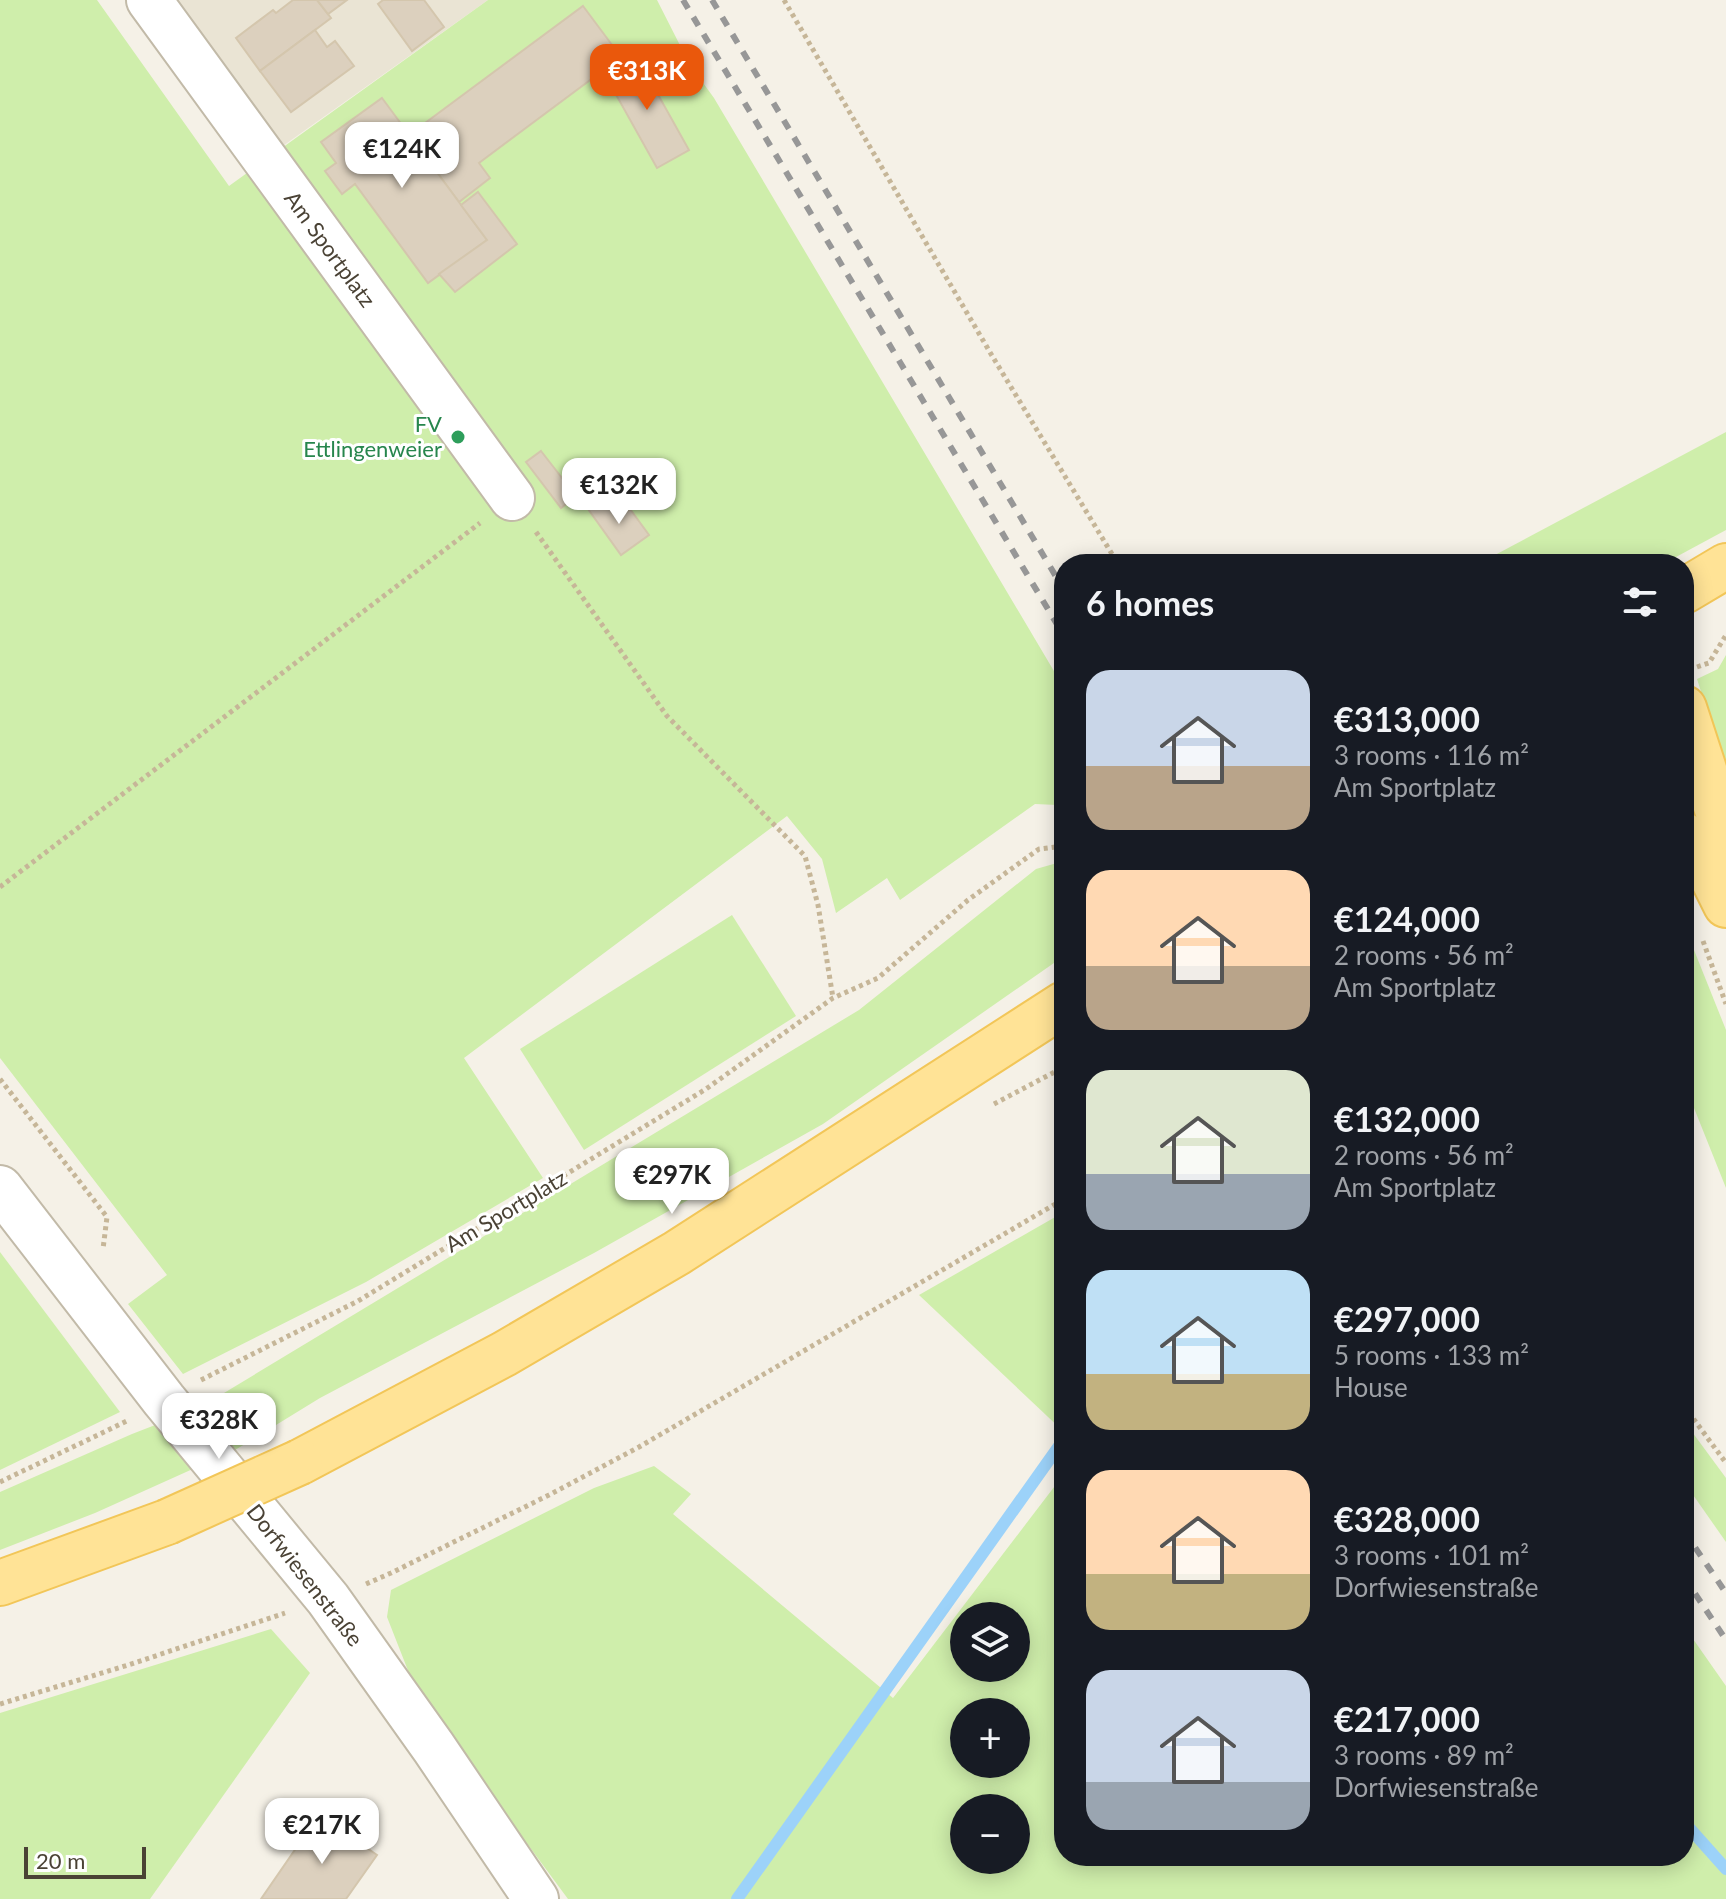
<!DOCTYPE html>
<html lang="en">
<head>
<meta charset="utf-8">
<style>
	body { margin:0; font-family:Lato,sans-serif; background:#242831; color:#f1f3f6; height:100vh; display:flex; flex-direction:column; font-size:30px; white-space:nowrap }
	* { box-sizing:border-box; margin:0 }
	p { font-size:26px; color:#9ea1a6 }
	.icon { flex:none; width:44px; height:44px; fill:none; stroke:currentColor; stroke-width:2; stroke-linecap:round; stroke-linejoin:round }
	.map { position:relative; flex:1; overflow:hidden }
	.sheet { position:absolute; left:1054px; top:554px; width:640px; height:1312px; display:flex; flex-direction:column; background:#171b24; border-radius:32px; box-shadow:0 4px 20px #0003 }
	.sheet>* { flex:none }
	.buttons { position:absolute; left:950px; top:1602px; display:grid; gap:16px }
	.buttons a { display:grid; place-items:center; width:80px; height:80px; border-radius:50%; background:#171b24; box-shadow:0 4px 20px #0003; font-size:40px }
	.scale { position:absolute; left:24px; bottom:20px; width:122px; box-sizing:border-box; padding-left:8px; border:4px solid #4a4235; border-top:0; font-size:22px; line-height:28px; white-space:nowrap; color:#4a4235; -webkit-text-stroke:6px #fff; paint-order:stroke }
	.price { position:absolute; translate:-50% -68px; padding:0 18px; border-radius:16px; background:#fff; color:#222; font-size:26px; line-height:52px; filter:drop-shadow(0 2px 4px #0008) }
	.price::after { content:''; position:absolute; left:50%; top:48px; width:24px; height:18px; margin-left:-12px; background:inherit; clip-path:polygon(0 0,100% 0,50% 100%) }
	.price.selected { background:#ea580c; color:#fff }
	ul { padding:0; list-style:none }
	li { display:flex; align-items:center; gap:24px; height:200px; padding:0 32px }
	li span { display:grid; place-items:center; flex:none; width:224px; height:160px; border-radius:24px; color:#555 }
	li>.icon { margin-inline-start:auto }
	span .icon { width:96px; height:96px; fill:#fffc; stroke-width:1 }
	li b { font-size:34px }
	h2 { display:flex; justify-content:space-between; align-items:center; height:96px; padding:0 32px; font-size:34px }
	.map>svg:first-child { display:block }
	.residential { fill:#eae4d4 }
	.green { fill:#cfeeab; fill-rule:evenodd }
	.lines { fill:none; stroke-linecap:round; stroke-linejoin:round }
	.stream { stroke:#9cd2f9; stroke-width:12 }
	.building { fill:#dcd0be; stroke:#d4c6ad; stroke-width:2 }
	.minor-casing { stroke:#c2baa8; stroke-width:48 }
	.major-casing { stroke:#f2c658; stroke-width:48 }
	.path { stroke:#c6b698; stroke-width:5; stroke-dasharray:4 4; stroke-linecap:butt }
	.minor { stroke:#fff; stroke-width:44 }
	.major { stroke:#ffe396; stroke-width:44 }
	.rail { stroke:#979797; stroke-width:6; stroke-dasharray:10 10; stroke-linecap:butt }
	.major-bridge-casing { stroke:#f2c658; stroke-width:48; stroke-linecap:butt }
	.major-bridge { stroke:#ffe396; stroke-width:44 }
	.leisure-dot { fill:#2e9e5b; stroke:#fff; stroke-width:3 }
	.labels { text-anchor:middle; stroke-width:6; stroke-linejoin:round; paint-order:stroke }
	.street-label { font-size:22px; fill:#4a4235; stroke:#fff }
	.leisure-label { font-size:22px; fill:#27864d; stroke:#fff; text-anchor:end }
</style>
</head>
<body>
<div class="map">
<svg width="1726" height="1899" viewBox="0 0 1726 1899">
	<rect width="100%" height="100%" fill="#f5f1e7"/>
	<!-- residential -->
	<path class="residential" d="M170,0h318l-208,148z"/>
	<!-- green -->
	<g class="green">
		<path d="M0,0h97l132,186 259,-186h169l33,65 24,33 350,590v125l-7,-8 -22,-1 -135,96 -13,-22 -51,35 -14,-54 -35,-43 -323,242 79,120 -177,104 -183,92 -55,-70 39,-29 -167,-217z"/>
		<path d="M1726,432v98l-63,34h-185z"/>
		<path d="M1726,655v115l-29,-91 21,-10z"/>
		<path d="M1064,861v95l-241,168 -229,129 -274,145 -85,52 -140,63 -95,37v-58l132,-58 67,-26 660,-398 177,-141z"/>
		<path d="M732,915l64,101 -212,134 -64,-101z"/>
		<path d="M1684,925l42,105v158l-42,-105z"/>
		<path d="M1064,1212v220l-145,-137z"/>
		<path d="M0,1252l120,160 -120,58z"/>
		<path d="M1684,1421l42,57v64l-42,-60z"/>
		<path d="M654,1466l37,28 -18,20 220,184 171,-224v382h620v-230l42,60v213h-1158l-150,-203 -31,-79 4,-27 203,-102zM964,1616h52v52h-52zM964,1712h52v52h-52zM964,1808h52v52h-52z"/>
		<path d="M271,1629l39,44 -160,226h-150v-186z"/>
	</g>
	<g class="lines">
		<!-- stream -->
		<g class="stream">
			<path d="M1684,1822l42,47"/>
			<path d="M737,1899l327,-460"/>
		</g>
	</g>
	<!-- building -->
	<g class="building">
		<path d="M293,0h24l14,18 -71,53 -24,-33 37,-28 3,3z"/>
		<path d="M317,0h30l-19,14z"/>
		<path d="M383,0h41l20,27 -32,24 -34,-47z"/>
		<path d="M583,6l38,51 -142,106 11,15 -31,24 -46,-62 7,-6 -3,-5z"/>
		<path d="M315,30l12,17 8,-6 19,25 -63,46 -31,-41z"/>
		<path d="M637,57l52,93 -32,18 -52,-93z"/>
		<path d="M382,98l105,142 -59,43 -73,-99 -13,10 -17,-23 11,-8 -15,-21z"/>
		<path d="M478,192l39,52 -62,48 -16,-18 48,-34 -26,-35z"/>
		<path d="M541,451l35,45 -15,12 -35,-46z"/>
		<path d="M605,497l14,20 11,-8 19,26 -28,20 -33,-46z"/>
		<path d="M319,1815l58,40 -31,44h-85z"/>
	</g>
	<g class="lines">
		<defs>
			<g id="minor">
				<path d="M149,0l363,498"/>
				<path d="M0,1188l164,212 164,199 106,149 102,151"/>
			</g>
			<g id="major">
				<path d="M1684,591l42,-25"/>
				<path d="M1684,708l42,129"/>
				<path d="M1684,835l18,22 24,48"/>
				<path d="M300,1462l204,-108 173,-101 387,-249"/>
				<path d="M0,1583l167,-61"/>
			</g>
		</defs>
		<!-- minor casing -->
		<use href="#minor" class="minor-casing"/>
		<!-- major casing -->
		<use href="#major" class="major-casing"/>
		<!-- path -->
		<g class="path">
			<path d="M784,0l207,354 127,210"/>
			<path d="M536,532l131,184 138,140 13,49 15,93"/>
			<path d="M1697,667l12,-4 17,-28"/>
			<path d="M0,887l480,-364"/>
			<path d="M1703,941l23,63"/>
			<path d="M0,1079l107,138 -4,32"/>
			<path d="M994,1104l70,-37"/>
			<path d="M201,1380l157,-79 348,-212 127,-91 45,-20 90,-78 71,-51 25,-3"/>
			<path d="M1684,1406l42,57"/>
			<path d="M0,1482l129,-62"/>
			<path d="M366,1584l25,-11 158,-78 90,-48 425,-248"/>
			<path d="M0,1704l128,-39 157,-52"/>
		</g>
		<!-- minor -->
		<use href="#minor" class="minor"/>
		<!-- major -->
		<use href="#major" class="major"/>
		<!-- rail -->
		<g class="rail">
			<path d="M683,0l381,636"/>
			<path d="M712,0l352,590"/>
			<path d="M1684,1531l42,62"/>
			<path d="M1684,1577l42,63"/>
		</g>
		<defs>
			<path id="major-bridge" d="M167,1522l133,-60"/>
		</defs>
		<!-- major-bridge casing -->
		<use href="#major-bridge" class="major-bridge-casing"/>
		<!-- major-bridge -->
		<use href="#major-bridge" class="major-bridge"/>
	</g>
	<!-- markers -->
	<circle class="leisure-dot" cx="458" cy="437" r="8"/>
	<g class="labels">
		<!-- street labels -->
		<g class="street-label">
			<text transform="translate(330 249) rotate(54)" y="8">Am Sportplatz</text>
			<text transform="translate(506 1211) rotate(-31)" y="8">Am Sportplatz</text>
			<text transform="translate(305 1575) rotate(52)" y="8">Dorfwiesenstraße</text>
		</g>
		<!-- leisure labels -->
		<g class="leisure-label">
			<text x="442" y="432">FV<tspan x="442" dy="25">Ettlingenweier</tspan></text>
		</g>
	</g>
</svg>
<div class="buttons">
<a><svg class="icon" aria-label="layers" viewBox="0 0 24 24"><path d="M12 4l9 5-9 5-9-5zM3 14l9 5 9-5"/></svg></a>
<a>+</a>
<a>−</a>
</div>
<div class="scale">20 m</div>
<b class="price selected" style="left:647px;top:112px">€313K</b>
<b class="price" style="left:402px;top:190px">€124K</b>
<b class="price" style="left:619px;top:526px">€132K</b>
<b class="price" style="left:672px;top:1216px">€297K</b>
<b class="price" style="left:219px;top:1461px">€328K</b>
<b class="price" style="left:322px;top:1866px">€217K</b>
<section class="sheet">
<h2>6 homes<svg class="icon" aria-label="filters" viewBox="0 0 24 24"><path d="M4 7h16M4 17h16"/><circle cx="9" cy="7" r="2"/><circle cx="15" cy="17" r="2"/></svg></h2>
<ul>
<li><span style="background:linear-gradient(#c9d6e8 60%,#b9a48a 0)"><svg class="icon" aria-label="home" viewBox="0 0 24 24"><path d="M3 11l9-7 9 7M6 9v11h12V9"/></svg></span><div><b>€313,000</b><p>3 rooms · 116 m²</p><p>Am Sportplatz</p></div></li>
<li><span style="background:linear-gradient(#ffd9b3 60%,#b9a48a 0)"><svg class="icon" aria-label="home" viewBox="0 0 24 24"><path d="M3 11l9-7 9 7M6 9v11h12V9"/></svg></span><div><b>€124,000</b><p>2 rooms · 56 m²</p><p>Am Sportplatz</p></div></li>
<li><span style="background:linear-gradient(#dfe7d0 65%,#9aa5b1 0)"><svg class="icon" aria-label="home" viewBox="0 0 24 24"><path d="M3 11l9-7 9 7M6 9v11h12V9"/></svg></span><div><b>€132,000</b><p>2 rooms · 56 m²</p><p>Am Sportplatz</p></div></li>
<li><span style="background:linear-gradient(#bfe0f5 65%,#c2b280 0)"><svg class="icon" aria-label="home" viewBox="0 0 24 24"><path d="M3 11l9-7 9 7M6 9v11h12V9"/></svg></span><div><b>€297,000</b><p>5 rooms · 133 m²</p><p>House</p></div></li>
<li><span style="background:linear-gradient(#ffd9b3 65%,#c2b280 0)"><svg class="icon" aria-label="home" viewBox="0 0 24 24"><path d="M3 11l9-7 9 7M6 9v11h12V9"/></svg></span><div><b>€328,000</b><p>3 rooms · 101 m²</p><p>Dorfwiesenstraße</p></div></li>
<li><span style="background:linear-gradient(#c9d6e8 70%,#9aa5b1 0)"><svg class="icon" aria-label="home" viewBox="0 0 24 24"><path d="M3 11l9-7 9 7M6 9v11h12V9"/></svg></span><div><b>€217,000</b><p>3 rooms · 89 m²</p><p>Dorfwiesenstraße</p></div></li>
</ul>
</section>
</div>
</body>
</html>
